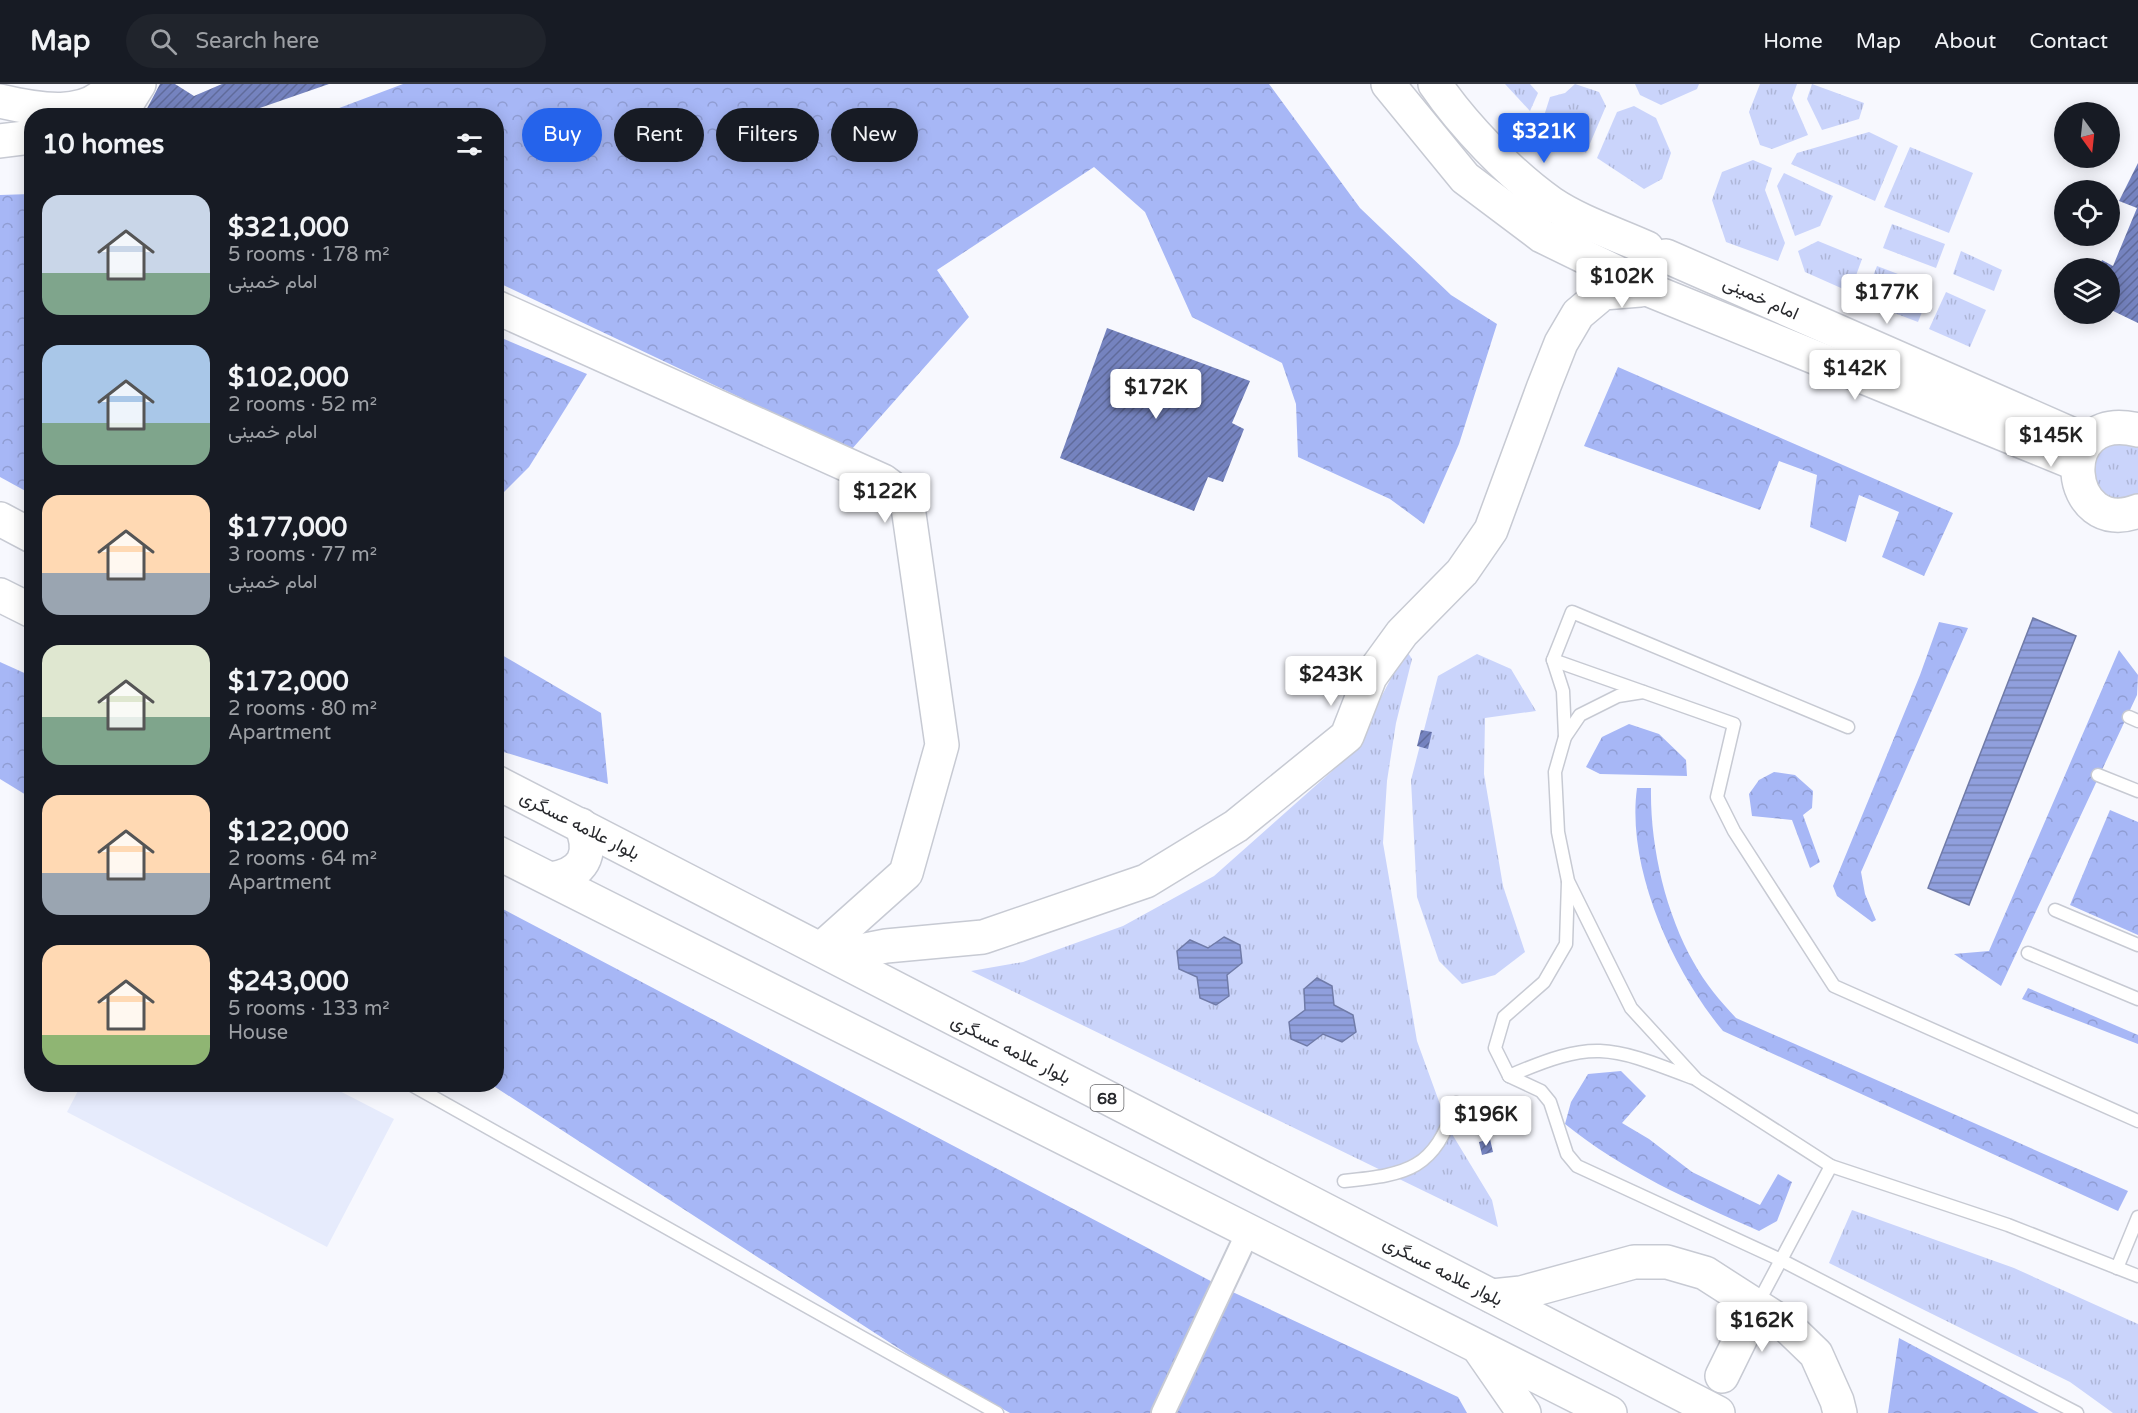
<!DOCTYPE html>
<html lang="en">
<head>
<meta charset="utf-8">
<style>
	body { margin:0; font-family:"Varela Round",Vazirmatn,sans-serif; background:#20242c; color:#f1f3f6; height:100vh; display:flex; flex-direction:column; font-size:22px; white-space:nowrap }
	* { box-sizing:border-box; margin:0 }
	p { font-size:20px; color:#9ea1a6 }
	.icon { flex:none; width:33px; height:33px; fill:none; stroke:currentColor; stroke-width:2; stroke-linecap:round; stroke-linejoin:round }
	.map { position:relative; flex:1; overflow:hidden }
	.panel { position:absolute; left:24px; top:24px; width:480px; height:984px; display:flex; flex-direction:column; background:#171b24; border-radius:24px; box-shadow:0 3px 15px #0003 }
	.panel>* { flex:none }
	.guide { position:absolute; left:522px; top:24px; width:570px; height:54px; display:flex; gap:12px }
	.needle { width:39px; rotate:165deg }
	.buttons { position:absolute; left:2054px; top:18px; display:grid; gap:12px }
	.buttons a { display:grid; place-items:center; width:66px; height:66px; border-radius:50%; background:#171b24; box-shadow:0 3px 15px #0003; font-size:30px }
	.price { position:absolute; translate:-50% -51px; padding:0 14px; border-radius:6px; background:#fff; color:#222; font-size:20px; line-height:39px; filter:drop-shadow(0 2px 3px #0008) }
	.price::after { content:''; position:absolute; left:50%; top:36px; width:18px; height:14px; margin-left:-9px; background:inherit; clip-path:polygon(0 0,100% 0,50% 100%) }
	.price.on { background:#2563eb; color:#fff }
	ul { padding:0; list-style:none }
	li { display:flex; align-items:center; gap:18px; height:150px; padding:0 18px }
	li span { display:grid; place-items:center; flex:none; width:168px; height:120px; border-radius:18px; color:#555 }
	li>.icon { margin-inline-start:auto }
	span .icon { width:72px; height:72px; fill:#fffc; stroke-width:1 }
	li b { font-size:26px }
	h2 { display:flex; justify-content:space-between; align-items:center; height:72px; padding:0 18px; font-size:26px }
	.tag { padding:0 21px; border-radius:27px; background:#171b24; box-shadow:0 3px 15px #0003; font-size:21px; line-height:54px }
	.tag.on { background:#2563eb; color:#fff }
	header { display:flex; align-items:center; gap:36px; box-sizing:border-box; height:84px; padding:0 30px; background:#171b24; border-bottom:2px solid #363941 }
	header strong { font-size:28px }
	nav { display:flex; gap:33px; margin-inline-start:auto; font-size:21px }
	.search { width:420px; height:54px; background:#20242c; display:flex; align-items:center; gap:15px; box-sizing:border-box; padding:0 21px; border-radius:33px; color:#9ea1a6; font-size:22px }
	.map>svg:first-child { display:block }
	.built { fill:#e6ebfc }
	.grass { fill:url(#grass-tufts); fill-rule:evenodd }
	.forest { fill:url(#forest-crowns) }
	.water { fill:url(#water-rules); stroke:#707ba8; stroke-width:1.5 }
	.building { fill:url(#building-hatch) }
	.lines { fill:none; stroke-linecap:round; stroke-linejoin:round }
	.lane-casing { stroke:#c7cad3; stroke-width:15 }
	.street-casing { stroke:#c7cad3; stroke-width:26 }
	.secondary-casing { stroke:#c7cad3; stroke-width:36 }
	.highway-casing { stroke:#c7cad3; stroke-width:36 }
	.lane { stroke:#fff; stroke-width:12 }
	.street { stroke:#fff; stroke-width:22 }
	.secondary { stroke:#fff; stroke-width:33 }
	.highway { stroke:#fff; stroke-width:33 }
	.labels { text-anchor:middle; stroke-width:6; stroke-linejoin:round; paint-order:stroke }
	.shield { fill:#fff; stroke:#68686b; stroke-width:1.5 }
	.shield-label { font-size:16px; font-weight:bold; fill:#27282c }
	.street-label { font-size:18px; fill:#27282c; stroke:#fff }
</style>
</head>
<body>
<header>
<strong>Map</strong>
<div class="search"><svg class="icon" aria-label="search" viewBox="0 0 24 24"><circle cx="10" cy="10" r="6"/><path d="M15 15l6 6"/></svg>Search here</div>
<nav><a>Home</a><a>Map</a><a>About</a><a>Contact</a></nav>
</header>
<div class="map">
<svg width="2138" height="1329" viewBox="0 0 2138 1329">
	<defs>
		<pattern id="grass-tufts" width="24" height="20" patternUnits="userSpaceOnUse" patternTransform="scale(1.5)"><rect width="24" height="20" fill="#cad4fb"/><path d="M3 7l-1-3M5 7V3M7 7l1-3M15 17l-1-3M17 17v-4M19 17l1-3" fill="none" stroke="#aeb6d7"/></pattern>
		<pattern id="forest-crowns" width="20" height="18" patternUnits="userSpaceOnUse" patternTransform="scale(1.5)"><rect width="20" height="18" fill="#a7b7f6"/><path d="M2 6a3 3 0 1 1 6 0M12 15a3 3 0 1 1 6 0" fill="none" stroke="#909dd3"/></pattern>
		<pattern id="water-rules" width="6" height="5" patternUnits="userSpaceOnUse" patternTransform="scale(1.5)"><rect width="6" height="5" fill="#909fdd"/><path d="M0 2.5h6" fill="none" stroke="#7682b3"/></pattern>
		<pattern id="building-hatch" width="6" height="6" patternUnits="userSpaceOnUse" patternTransform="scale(1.5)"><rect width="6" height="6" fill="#7583bf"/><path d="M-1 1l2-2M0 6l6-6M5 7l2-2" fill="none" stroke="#606b9b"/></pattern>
	</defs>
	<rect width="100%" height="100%" fill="#f7f8fe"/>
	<!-- built -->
	<path class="built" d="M328,1001l66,34 -67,128 -260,-135 14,-27z"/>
	<!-- grass -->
	<g class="grass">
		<path d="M1505,0h25l8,9 -8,18z"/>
		<path d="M1575,0l24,8 7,14 -20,47 -43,-34 7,-22 15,-4z"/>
		<path d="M1635,0h64l-2,5 -36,16 -21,-10z"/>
		<path d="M1760,0h37l-5,14 16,37 -36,14 -12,-4 -11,-33z"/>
		<path d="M1812,0l52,19 -5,16 -37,11 -15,-31z"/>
		<path d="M1634,22l22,12 15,35 -9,26 -18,10 -47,-31 20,-46z"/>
		<path d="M1869,48l29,14 -23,55 -84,-37 6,-11z"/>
		<path d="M1910,63l63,26 -24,60 -65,-26z"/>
		<path d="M1753,76l19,8 -7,22 20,53 -7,18 -52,-19 -14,-42 10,-28z"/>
		<path d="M1784,89l49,23 -13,30 -25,10 -18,-50z"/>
		<path d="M1892,140l53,20 -9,24 -53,-20z"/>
		<path d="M1818,157l44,18 -12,33 -45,-20 -7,-21z"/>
		<path d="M1961,167l41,19 -8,21 -41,-17z"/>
		<path d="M1877,182l55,21 -14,35 -55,-21z"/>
		<path d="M1946,208l40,18 -16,37 -41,-18z"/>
		<path d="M2100,360h38v52l-5,4 -30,-2 -14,-36z"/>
		<path d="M1406,566l6,9 -16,64 -9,58 -4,62 34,198 32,88 43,71 6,27 -527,-256 52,-9 100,-36 91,-50 126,-112 30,-46zM1190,856l18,8 -8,50 -3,-21 -20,-26zM1334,921l19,10 -30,19 -34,-11 16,-13z"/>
		<path d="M1477,570l34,15 25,42 -51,7 -1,56 19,112 22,66 -30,23 -33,9 -23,-23 -22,-64 -6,-117 27,-104z"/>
		<path d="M1852,1126l162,58 124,56v89h-25l-43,-31 -241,-119z"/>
	</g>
	<!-- forest -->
	<g class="forest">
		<path d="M403,0h866l91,124 91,87 46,29 -38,120 -35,80 -34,-25 -92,-42 -2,-53 -14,-41 -90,-46 -47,-105 -51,-45 -157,103 32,47 -118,133 -354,-168 -1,-166h-178z"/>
		<path d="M31,110h1l-1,300 -31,-17v-282z"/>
		<path d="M497,252l90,38 -58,93 -32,32z"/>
		<path d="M1618,283l335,146 -29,63 -42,-19 17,-45 -40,-17 -13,47 -36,-15 7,-52 -38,-14 -19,49 -176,-64z"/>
		<path d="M1939,538l29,6 -107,244 4,22 11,26 -4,2 -35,-26 -4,-10 87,-211z"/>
		<path d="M2119,566l19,25 -1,20 -136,291 -47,-32 35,-3z"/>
		<path d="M497,568l104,61 7,71 -111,-34z"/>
		<path d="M0,578l31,14v122l-31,-19z"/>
		<path d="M1629,640l30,10 27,26 1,16 -87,-2 -14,-7 16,-30z"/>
		<path d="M1774,688l21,3 18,16 -1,17 -9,7 17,47 -10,6 -18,-48 -40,-4 -3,-22 10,-14z"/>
		<path d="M1637,704h14c-1,57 14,124 43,175 11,20 26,38 42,55l392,173 -10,20 -395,-180c-50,-60 -97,-163 -86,-243z"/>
		<path d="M2110,726l28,12v113l-68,-30z"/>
		<path d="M497,822l727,382 234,109 9,16h-457l-98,-56 -420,-272 4,-1z"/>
		<path d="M2028,904l110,47v9l-116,-45z"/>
		<path d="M1621,987l25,25 -24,27 27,16 43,33 68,33 18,-31 14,8 -15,39 -18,10c-68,-30 -136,-60 -194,-107l6,-22 17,-28z"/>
		<path d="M1899,1254l140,75h-151z"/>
	</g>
	<!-- water -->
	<g class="water">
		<path d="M2033,534l43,18 -107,269 -41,-17z"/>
		<path d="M1224,853l16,8 2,18 -15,12 2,21 -13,9 -16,-7 -3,-21 -18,-8 -2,-18 13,-11 18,8z"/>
		<path d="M1317,894l15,8 2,19 19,10 3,17 -14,10 -19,-8 -16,12 -16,-7 -2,-17 16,-12 -1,-21z"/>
	</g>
	<!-- building -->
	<g class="building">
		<path d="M160,0h15l19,12 28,-12h107l-92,32h-94z"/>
		<path d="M2138,79v160l-29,-14v-41h-10l3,-8 11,6 24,-58 -18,-7z"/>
		<path d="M1107,244l143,53 -18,42 12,6 -21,53 -15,-5 -14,34 -134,-53z"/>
		<path d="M1421,646l11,2 -4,17 -11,-3z"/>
		<path d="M1490,1055l3,13 -11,3 -3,-13z"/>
	</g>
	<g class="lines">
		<defs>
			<g id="lane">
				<path d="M1553,576l181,64 -17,73 17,34 100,155 304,135"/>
				<path d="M1643,608l-25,4 -38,19 -15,22 -10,35 3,60 10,49 63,127 66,72 134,86 177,59 130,51"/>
				<path d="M2129,633l9,4"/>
				<path d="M1565,653l-2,-46 -10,-31 19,-48 276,115"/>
				<path d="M2098,691l40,16"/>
				<path d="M1568,798l-2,62 -22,38 -40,35 -9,31 14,28 32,15 9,11 17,52 10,12 204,94 296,153"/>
				<path d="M2055,826l83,35"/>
				<path d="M2028,869l110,46"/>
				<path d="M1509,992c85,-37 100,-30 184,2"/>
				<path d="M410,1000l587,329"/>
				<path d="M1344,1097c65,-7 90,-11 112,-78"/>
				<path d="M2117,1184l21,-51"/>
				<path d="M1757,1221l74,-139"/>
			</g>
			<path id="street" d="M1163,1329l85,-181"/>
			<g id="secondary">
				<path d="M1388,0l77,94 77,58 84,41"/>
				<path d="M1435,0c28,41 75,90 116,119 28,19 65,31 96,45"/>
				<path d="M0,17c34,8 91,20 112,-17"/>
				<path d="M119,32l20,-32"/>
				<path d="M0,57l32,-4"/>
				<path d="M1666,172l421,185"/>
				<path d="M1652,207l425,173"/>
				<path d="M496,223l387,174 12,9 13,17 34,238 -36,128 -85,76"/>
				<path d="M2138,346c-87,-22 -73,110 0,81"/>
				<path d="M835,872l51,-10 97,-9 163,-56 90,-55 111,-90 23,-59 32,-44 60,-61 29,-42 53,-144 17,-43 17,-29 25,-21 37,-3"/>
				<path d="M1722,1292l34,-69"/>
			</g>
			<g id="highway">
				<path d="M0,435l32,17"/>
				<path d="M0,511l32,16"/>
				<path d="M496,698l1222,631"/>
				<path d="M496,768l1114,561"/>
				<path d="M551,795c32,-5 43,-24 30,-54"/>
				<path d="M1492,1212l29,-3 113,-31h33l38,11 81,52 30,29 21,47 3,12"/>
				<path d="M1481,1267l43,62"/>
			</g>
		</defs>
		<!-- lane casing -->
		<use href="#lane" class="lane-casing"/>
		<!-- street casing -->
		<use href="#street" class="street-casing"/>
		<!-- secondary casing -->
		<use href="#secondary" class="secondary-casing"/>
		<!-- highway casing -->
		<use href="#highway" class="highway-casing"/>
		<!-- lane -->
		<use href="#lane" class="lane"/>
		<!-- street -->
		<use href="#street" class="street"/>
		<!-- secondary -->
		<use href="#secondary" class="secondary"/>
		<!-- highway -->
		<use href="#highway" class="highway"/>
	</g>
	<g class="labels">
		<!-- shield labels -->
		<rect class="shield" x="1090.5" y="1001" width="33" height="26" rx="4.5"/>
		<g class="shield-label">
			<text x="1107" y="1020">68</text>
		</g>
		<!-- street labels -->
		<g class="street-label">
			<text transform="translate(1761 214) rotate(24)" y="6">امام خمینی</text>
			<text transform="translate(580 741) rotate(27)" y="6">بلوار علامه عسگری</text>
			<text transform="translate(1011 965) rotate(27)" y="6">بلوار علامه عسگری</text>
			<text transform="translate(1443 1187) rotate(27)" y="6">بلوار علامه عسگری</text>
		</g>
	</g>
</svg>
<div class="buttons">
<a><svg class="needle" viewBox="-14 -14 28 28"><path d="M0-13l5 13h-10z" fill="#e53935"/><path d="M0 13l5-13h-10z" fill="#9ea1a6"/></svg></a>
<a><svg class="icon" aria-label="locate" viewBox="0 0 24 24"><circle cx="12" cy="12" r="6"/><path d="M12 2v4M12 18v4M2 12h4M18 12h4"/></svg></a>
<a><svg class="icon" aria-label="layers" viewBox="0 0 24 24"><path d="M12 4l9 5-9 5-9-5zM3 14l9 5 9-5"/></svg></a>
</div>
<b class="price on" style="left:1544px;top:80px">$321K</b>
<b class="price" style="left:1622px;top:225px">$102K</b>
<b class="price" style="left:1887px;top:241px">$177K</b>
<b class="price" style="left:1855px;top:317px">$142K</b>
<b class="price" style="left:1156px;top:336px">$172K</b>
<b class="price" style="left:2051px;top:384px">$145K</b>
<b class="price" style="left:885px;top:440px">$122K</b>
<b class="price" style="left:1331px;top:623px">$243K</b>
<b class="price" style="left:1486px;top:1063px">$196K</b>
<b class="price" style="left:1762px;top:1269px">$162K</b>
<div class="guide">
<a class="tag on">Buy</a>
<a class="tag">Rent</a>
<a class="tag">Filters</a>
<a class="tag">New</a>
</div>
<section class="panel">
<h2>10 homes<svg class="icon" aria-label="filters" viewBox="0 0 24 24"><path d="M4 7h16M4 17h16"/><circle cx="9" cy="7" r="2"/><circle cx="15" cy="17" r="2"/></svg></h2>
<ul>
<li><span style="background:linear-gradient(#c9d6e8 65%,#7fa58c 0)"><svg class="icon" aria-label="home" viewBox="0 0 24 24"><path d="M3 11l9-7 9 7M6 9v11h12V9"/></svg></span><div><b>$321,000</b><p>5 rooms · 178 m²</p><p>امام خمینی</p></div></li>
<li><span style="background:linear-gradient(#a9c7e8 65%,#7fa58c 0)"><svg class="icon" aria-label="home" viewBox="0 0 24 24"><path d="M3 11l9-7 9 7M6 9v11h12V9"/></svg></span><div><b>$102,000</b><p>2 rooms · 52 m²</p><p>امام خمینی</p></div></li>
<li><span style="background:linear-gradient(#ffd9b3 65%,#9aa5b1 0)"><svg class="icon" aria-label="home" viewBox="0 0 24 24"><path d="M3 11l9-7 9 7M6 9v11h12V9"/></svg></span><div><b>$177,000</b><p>3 rooms · 77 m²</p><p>امام خمینی</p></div></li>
<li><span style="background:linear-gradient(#dfe7d0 60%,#7fa58c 0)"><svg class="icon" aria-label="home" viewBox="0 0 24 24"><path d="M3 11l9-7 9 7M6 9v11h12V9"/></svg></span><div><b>$172,000</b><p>2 rooms · 80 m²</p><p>Apartment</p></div></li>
<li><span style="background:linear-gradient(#ffd9b3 65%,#9aa5b1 0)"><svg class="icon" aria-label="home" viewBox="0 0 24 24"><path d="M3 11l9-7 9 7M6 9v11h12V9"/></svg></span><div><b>$122,000</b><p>2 rooms · 64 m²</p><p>Apartment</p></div></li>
<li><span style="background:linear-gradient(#ffd9b3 75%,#8fb573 0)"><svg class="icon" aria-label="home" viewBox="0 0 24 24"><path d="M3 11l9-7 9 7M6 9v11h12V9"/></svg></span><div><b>$243,000</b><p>5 rooms · 133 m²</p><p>House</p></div></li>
</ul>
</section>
</div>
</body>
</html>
